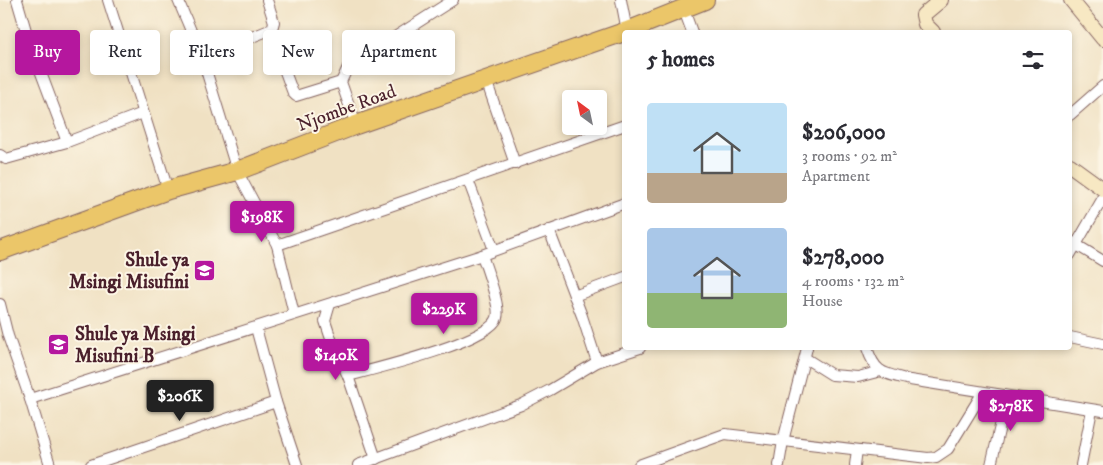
<!DOCTYPE html>
<html lang="en">
<head>
<meta charset="utf-8">
<style>
	body { margin:0; font-family:"IM FELL DW Pica",serif; background:#f7f7f7; color:#2b2b33; height:100vh; display:flex; flex-direction:column; font-size:19px; white-space:nowrap }
	* { box-sizing:border-box; margin:0 }
	p { font-size:16px; color:#7c7c81 }
	.icon { flex:none; width:28px; height:28px; fill:none; stroke:currentColor; stroke-width:2; stroke-linecap:round; stroke-linejoin:round }
	.map { position:relative; flex:1; overflow:hidden }
	.drawer { position:absolute; left:622px; top:30px; width:450px; height:320px; display:flex; flex-direction:column; background:#fff; border-radius:5px; box-shadow:0 2px 8px #0003 }
	.drawer>* { flex:none }
	.top-card { position:absolute; left:15px; top:30px; width:475px; height:45px; display:flex; gap:10px }
	.needle { width:32px; rotate:327deg }
	.tools { position:absolute; left:562px; top:90px; display:grid; gap:10px }
	.tools a { display:grid; place-items:center; width:45px; height:45px; border-radius:5px; background:#fff; box-shadow:0 2px 8px #0003; font-size:25px }
	.price { position:absolute; translate:-50% -42px; padding:0 11px; border-radius:5px; background:#b5179e; color:#fff; font-size:16px; line-height:32px; filter:drop-shadow(0 1px 2px #0008) }
	.price::after { content:''; position:absolute; left:50%; top:30px; width:15px; height:11px; margin-left:-8px; background:inherit; clip-path:polygon(0 0,100% 0,50% 100%) }
	.price.selected { background:#222; color:#fff }
	ul { padding:0; list-style:none }
	li { display:flex; align-items:center; gap:15px; height:125px; padding:0 25px }
	li span { display:grid; place-items:center; flex:none; width:140px; height:100px; border-radius:5px; color:#555 }
	li>.icon { margin-inline-start:auto }
	span .icon { width:60px; height:60px; fill:#fffc; stroke-width:1 }
	li b { font-size:21px }
	h2 { display:flex; justify-content:space-between; align-items:center; height:60px; padding:0 25px; font-size:21px }
	.pill { padding:0 18px; border-radius:5px; background:#fff; box-shadow:0 2px 8px #0003; font-size:18px; line-height:45px }
	.pill.selected { background:#b5179e; color:#fff }
	.map>svg:first-child { display:block }
	.lines { fill:none; stroke-linecap:round; stroke-linejoin:round }
	.street-casing { stroke:#846360; stroke-width:12 }
	.secondary-casing { stroke:#846360; stroke-width:16 }
	.highway-casing { stroke:#846360; stroke-width:20 }
	.street { stroke:#fff; stroke-width:10 }
	.secondary { stroke:#f7e8c3; stroke-width:14 }
	.highway { stroke:#ebc669; stroke-width:18 }
	.labels { text-anchor:middle; stroke-width:4; stroke-linejoin:round; paint-order:stroke }
	.street-label { font-size:19px; fill:#4a1f2b; stroke:#fcf5e5 }
	.poi-label { font-size:19px; font-weight:bold; fill:#4a1f2b; stroke:#fcf5e5; text-anchor:end }
</style>
</head>
<body>
<div class="map">
<svg width="1103" height="465" viewBox="0 0 1103 465">
	<rect width="100%" height="100%" fill="#fcf5e5"/>
	<filter id="ink" filterUnits="userSpaceOnUse"><feTurbulence type="fractalNoise" baseFrequency=".02" numOctaves="2"/><feDisplacementMap in="SourceGraphic" scale="10" xChannelSelector="R" yChannelSelector="G"/><feConvolveMatrix kernelMatrix="1 2 1 2 8 2 1 2 1" color-interpolation-filters="sRGB"/></filter>
	<filter id="wash" filterUnits="userSpaceOnUse"><feTurbulence type="fractalNoise" baseFrequency=".0096" numOctaves="4" result="noise"/><feDisplacementMap in="SourceGraphic" scale="20" xChannelSelector="R" yChannelSelector="G"/><feGaussianBlur stdDeviation="1.12" result="paint"/><feColorMatrix in="noise" values="0 0 0 0 0 0 0 0 0 0 0 0 0 0 0 0 0 1.4 0 .05"/><feComposite in="paint" operator="in"/></filter>
	<g filter="url(#wash)">
		<rect width="100%" height="100%" fill="#f0e1c3"/>
	</g>
	<g filter="url(#ink)">
		<g class="lines">
			<defs>
				<g id="street">
					<path d="M17,0l12,41 38,101"/>
					<path d="M108,0l60,190"/>
					<path d="M178,0l24,57 35,114 40,74 17,69"/>
					<path d="M621,0l6,31"/>
					<path d="M684,10l8,22"/>
					<path d="M202,57l70,-28 2,-7 -7,-22"/>
					<path d="M281,61l12,32 3,3 45,-14"/>
					<path d="M486,80l29,84"/>
					<path d="M1070,115l33,-29"/>
					<path d="M356,125l-15,-43 7,-15 105,-67"/>
					<path d="M0,155l6,4 61,-17 76,-29"/>
					<path d="M468,180l26,70"/>
					<path d="M549,230l33,86 15,46"/>
					<path d="M1070,241l33,20"/>
					<path d="M277,245l348,-120"/>
					<path d="M1070,255l33,-57"/>
					<path d="M574,296l51,-19"/>
					<path d="M0,304l8,32 22,63 20,66"/>
					<path d="M330,304l-5,17 7,21 16,34 28,83"/>
					<path d="M256,328l20,74 21,63"/>
					<path d="M1070,337l33,7"/>
					<path d="M867,348c9,27 17,25 43,32l193,31"/>
					<path d="M805,358l27,17 26,2 23,-6"/>
					<path d="M348,376c26,-7 141,-34 149,-58 4,-12 -11,-50 -15,-63"/>
					<path d="M30,399l452,-144 143,-52"/>
					<path d="M91,465l185,-63"/>
					<path d="M358,465l163,-60 29,-15 47,-28 43,-14"/>
					<path d="M639,465l86,-31 203,24 8,-1 12,-8 35,-57"/>
					<path d="M779,465l4,-24 24,-93"/>
					<path d="M855,465l2,-15"/>
					<path d="M991,465l16,-69"/>
					<path d="M1081,465l11,-55"/>
				</g>
				<g id="secondary">
					<path d="M1071,0l32,39"/>
					<path d="M933,32l-8,-8 -2,-9 18,-15"/>
					<path d="M1070,165l33,24"/>
				</g>
				<path id="highway" d="M0,251l168,-61 69,-19 119,-46 271,-94 78,-31"/>
			</defs>
			<!-- street casing -->
			<use href="#street" class="street-casing"/>
			<!-- secondary casing -->
			<use href="#secondary" class="secondary-casing"/>
			<!-- highway casing -->
			<use href="#highway" class="highway-casing"/>
			<!-- street -->
			<use href="#street" class="street"/>
			<!-- secondary -->
			<use href="#secondary" class="secondary"/>
			<!-- highway -->
			<use href="#highway" class="highway"/>
		</g>
	</g>
	<!-- icons -->
	<defs>
		<symbol id="school-square" viewBox="-11 -11 22 22"><rect x="-9" y="-9" width="18" height="18" rx="4" fill="#b5179e" stroke="#fcf5e5"/><path d="M0-5L7-2L0 1L-7-2ZM-4 1L0 2.5L4 1V4Q0 6-4 4Z" fill="#fff"/></symbol>
	</defs>
	<g fill-rule="evenodd">
		<use href="#school-square" x="192" y="258" width="25" height="25"/>
		<use href="#school-square" x="46" y="332" width="25" height="25"/>
	</g>
	<g class="labels">
		<!-- street labels -->
		<g class="street-label">
			<text transform="translate(346 107) rotate(-20)" y="7">Njombe Road</text>
		</g>
		<!-- poi labels -->
		<g class="poi-label">
			<text x="189" y="266">Shule ya<tspan x="189" dy="22">Msingi Misufini</tspan></text>
			<text x="75" y="340" text-anchor="start">Shule ya Msingi<tspan x="75" dy="22">Misufini B</tspan></text>
		</g>
	</g>
</svg>
<div class="tools">
<a><svg class="needle" viewBox="-14 -14 28 28"><path d="M0-13l5 13h-10z" fill="#e53935"/><path d="M0 13l5-13h-10z" fill="#7c7c81"/></svg></a>
</div>
<b class="price" style="left:262px;top:243px">$198K</b>
<b class="price" style="left:444px;top:335px">$229K</b>
<b class="price" style="left:336px;top:381px">$140K</b>
<b class="price selected" style="left:180px;top:422px">$206K</b>
<b class="price" style="left:1011px;top:432px">$278K</b>
<div class="top-card">
<a class="pill selected">Buy</a>
<a class="pill">Rent</a>
<a class="pill">Filters</a>
<a class="pill">New</a>
<a class="pill">Apartment</a>
</div>
<section class="drawer">
<h2>5 homes<svg class="icon" aria-label="filters" viewBox="0 0 24 24"><path d="M4 7h16M4 17h16"/><circle cx="9" cy="7" r="2"/><circle cx="15" cy="17" r="2"/></svg></h2>
<ul>
<li><span style="background:linear-gradient(#bfe0f5 70%,#b9a48a 0)"><svg class="icon" aria-label="home" viewBox="0 0 24 24"><path d="M3 11l9-7 9 7M6 9v11h12V9"/></svg></span><div><b>$206,000</b><p>3 rooms · 92 m²</p><p>Apartment</p></div></li>
<li><span style="background:linear-gradient(#a9c7e8 65%,#8fb573 0)"><svg class="icon" aria-label="home" viewBox="0 0 24 24"><path d="M3 11l9-7 9 7M6 9v11h12V9"/></svg></span><div><b>$278,000</b><p>4 rooms · 132 m²</p><p>House</p></div></li>
</ul>
</section>
</div>
</body>
</html>
